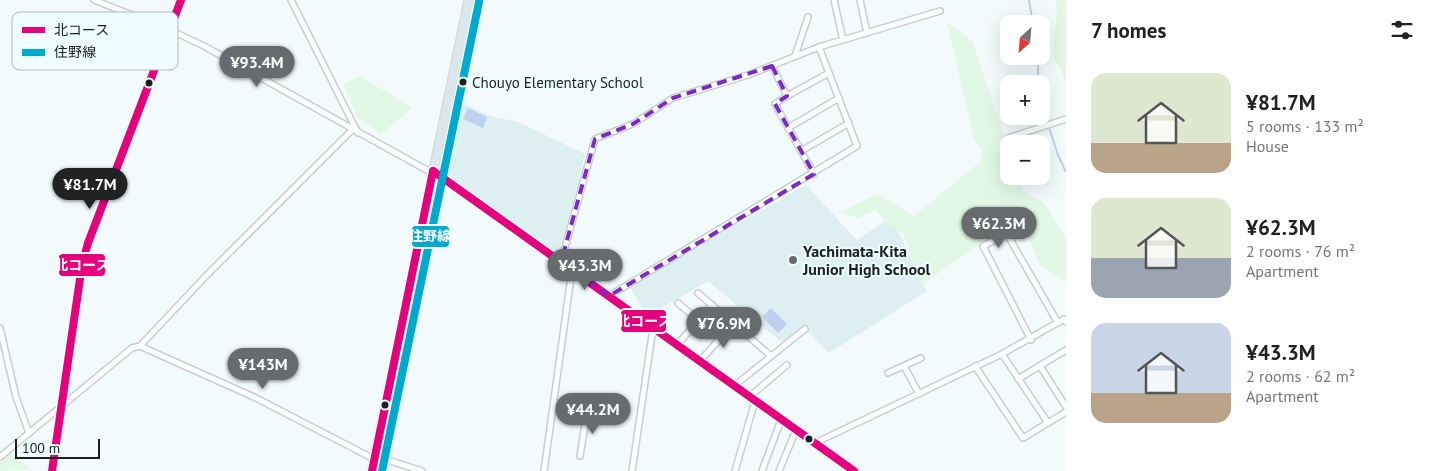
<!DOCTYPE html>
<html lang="en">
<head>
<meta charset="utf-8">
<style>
	body { margin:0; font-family:"PT Sans","Noto Sans JP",sans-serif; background:#f2f2f2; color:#202124; height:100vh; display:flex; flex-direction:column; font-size:19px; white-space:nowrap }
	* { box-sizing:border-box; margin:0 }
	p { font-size:16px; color:#757577 }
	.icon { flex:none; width:28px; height:28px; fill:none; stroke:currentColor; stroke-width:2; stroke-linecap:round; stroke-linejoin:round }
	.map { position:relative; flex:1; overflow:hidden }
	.sheet { display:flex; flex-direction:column; background:#fff; width:375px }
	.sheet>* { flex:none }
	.needle { width:32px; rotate:206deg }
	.fabs { position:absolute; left:1000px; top:15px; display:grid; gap:10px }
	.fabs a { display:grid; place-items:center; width:50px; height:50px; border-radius:10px; background:#fff; box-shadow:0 5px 20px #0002; font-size:25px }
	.scale { position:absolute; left:15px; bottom:12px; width:85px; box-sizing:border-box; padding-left:5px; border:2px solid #1a2020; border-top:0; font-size:14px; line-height:18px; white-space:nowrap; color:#1a2020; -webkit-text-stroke:4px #eefdff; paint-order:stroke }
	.price { position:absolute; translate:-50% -42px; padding:0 11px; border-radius:18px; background:#666c6d; color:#fff; font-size:16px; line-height:32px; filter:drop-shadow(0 1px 2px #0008) }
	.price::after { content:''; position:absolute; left:50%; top:30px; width:15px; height:11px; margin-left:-8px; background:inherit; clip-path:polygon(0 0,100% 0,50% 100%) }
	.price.selected { background:#222; color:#fff }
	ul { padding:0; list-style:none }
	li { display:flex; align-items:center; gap:15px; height:125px; padding:0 25px }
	li span { display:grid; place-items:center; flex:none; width:140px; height:100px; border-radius:15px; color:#555 }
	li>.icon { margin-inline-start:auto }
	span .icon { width:60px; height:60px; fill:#fffc; stroke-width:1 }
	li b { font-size:21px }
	h2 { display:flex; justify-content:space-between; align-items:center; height:60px; padding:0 25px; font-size:21px }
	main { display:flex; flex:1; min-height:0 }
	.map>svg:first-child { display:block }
	.built { fill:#deeff1 }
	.green { fill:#e0f8e4 }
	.water { fill:#bdd0ee }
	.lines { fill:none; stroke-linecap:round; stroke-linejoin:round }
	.stream { stroke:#bdd0ee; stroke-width:2 }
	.minor-casing { stroke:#c8cecf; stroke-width:8 }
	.tertiary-casing { stroke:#c8cecf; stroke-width:9 }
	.trunk-casing { stroke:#d1d5d5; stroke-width:11 }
	.minor { stroke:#fdfefe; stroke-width:5 }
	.tertiary { stroke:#fdfefe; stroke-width:6 }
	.trunk { stroke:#dae8ee; stroke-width:9 }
	.bus-1-casing { stroke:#eefdff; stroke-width:11 }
	.bus-2-casing { stroke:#eefdff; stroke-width:11 }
	.bus-1 { stroke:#e5007d; stroke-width:8 }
	.bus-2 { stroke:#00a9ce; stroke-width:8 }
	.marked { fill:none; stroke:#7b2cbf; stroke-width:4; stroke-dasharray:10 6; stroke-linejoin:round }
	.bus-dot { fill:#1a2020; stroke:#eefdff; stroke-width:2 }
	.poi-dot { fill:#666c6d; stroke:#eefdff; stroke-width:2 }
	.labels { text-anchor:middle; stroke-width:4; stroke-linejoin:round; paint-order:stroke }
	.bus-label { font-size:15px; fill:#1a2020; stroke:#eefdff; text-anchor:start }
	.poi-label { font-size:16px; font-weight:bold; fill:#1a2020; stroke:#eefdff; text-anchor:start }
	.key { fill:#eefdff; stroke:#aebbbc; stroke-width:1 }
	.key-label { font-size:14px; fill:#1a2020 }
	.line-badge { stroke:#eefdff; stroke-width:2 }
	.badge-label { font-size:14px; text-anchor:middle; font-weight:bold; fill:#fff }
</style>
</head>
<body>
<main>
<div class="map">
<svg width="1066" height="471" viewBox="0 0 1066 471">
	<rect width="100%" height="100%" fill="#f2fafb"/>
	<!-- built -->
	<g class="built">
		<path d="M452,98l38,18 28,6 67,32 -26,102 -114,-81 -6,-13z"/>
		<path d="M806,185l51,55 34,-23 36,74 -98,62 -26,-26 -21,16 -74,-62 -61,35 -18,-30z"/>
	</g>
	<!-- green -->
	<g class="green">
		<path d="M1055,0h11v82l-13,-28 4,-44z"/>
		<path d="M947,22l25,19 37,110v25h8l6,15 21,12 22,35v44l-26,-17 -18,-42 -35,14 -20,16 -45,31 -19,-51 -16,-9 -11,-14 -18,8 -18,-6 38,-18 36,22 66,-54 3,-9 -9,-14z"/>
		<path d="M360,76l52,32 -31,26 -23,-16 -15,-34z"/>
		<path d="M10,454l21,15 -31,2v-9z"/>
	</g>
	<!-- water -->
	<g class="water">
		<path d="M468,108l19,9 -4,11 -20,-9z"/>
		<path d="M771,308l16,16 -9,9 -16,-16z"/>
	</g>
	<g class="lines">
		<!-- stream -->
		<g class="stream">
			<path d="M1029,0l4,24"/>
			<path d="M1038,56v28"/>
			<path d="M1041,103l17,52 8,17"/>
		</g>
		<defs>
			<g id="minor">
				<path d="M94,0l76,30 34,16 228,127"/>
				<path d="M291,0l67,133"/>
				<path d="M834,0l9,40"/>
				<path d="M860,0l7,33"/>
				<path d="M795,56l13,-39"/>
				<path d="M772,66l15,30 -12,8 39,70"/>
				<path d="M787,96l42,-23"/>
				<path d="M788,128l51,-30"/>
				<path d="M1008,138l58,-19"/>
				<path d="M801,151l48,-28"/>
				<path d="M433,171l421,300"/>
				<path d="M561,262l34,-123 38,-15 40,-26 75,-23 71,-28 121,-36"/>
				<path d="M698,293l73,63"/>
				<path d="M609,296l248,-150 -38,-99"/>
				<path d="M678,303l21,18"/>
				<path d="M0,328l16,69 13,36"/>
				<path d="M1031,340l-48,-94 24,-12 51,89"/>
				<path d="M677,345l35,-40"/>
				<path d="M140,346l116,52 118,61"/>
				<path d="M1002,354l46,69"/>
				<path d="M700,361l34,-38"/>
				<path d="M904,366l15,28"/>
				<path d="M975,366l48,72 43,-26"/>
				<path d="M1040,366l26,41"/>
				<path d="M888,373l33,-15"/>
				<path d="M1018,379l48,-29"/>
				<path d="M734,386l71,-57"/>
				<path d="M749,397l38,-32"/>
				<path d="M553,406l48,8"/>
				<path d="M815,443l187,-89 62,-35 2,3"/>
				<path d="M375,456l47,15"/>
				<path d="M580,456l7,-44"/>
				<path d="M0,457l132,-109 8,-2 65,-69 147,-147"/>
				<path d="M52,471l30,-206 6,-22 82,-213"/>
				<path d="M544,471l28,-201"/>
				<path d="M632,471l21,-143"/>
				<path d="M735,471l20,-70"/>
				<path d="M762,471l19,-51"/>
				<path d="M779,471l17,-41"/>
			</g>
			<path id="tertiary" d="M170,30l11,-30"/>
			<path id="trunk" d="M372,471l97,-471"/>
		</defs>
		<!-- minor casing -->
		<use href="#minor" class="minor-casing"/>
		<!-- tertiary casing -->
		<use href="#tertiary" class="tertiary-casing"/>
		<!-- trunk casing -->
		<use href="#trunk" class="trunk-casing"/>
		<!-- minor -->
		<use href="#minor" class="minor"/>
		<!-- tertiary -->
		<use href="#tertiary" class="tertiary"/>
		<!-- trunk -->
		<use href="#trunk" class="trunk"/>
		<defs>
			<g id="bus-1">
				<path d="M433,171l421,300"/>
				<path d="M52,471l30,-206 6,-22 93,-243"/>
				<path d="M372,471l61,-300"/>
			</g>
			<path id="bus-2" d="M382,471l97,-469"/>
		</defs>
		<!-- bus-1 casing -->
		<use href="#bus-1" class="bus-1-casing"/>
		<!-- bus-2 casing -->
		<use href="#bus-2" class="bus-2-casing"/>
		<!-- bus-1 -->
		<use href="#bus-1" class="bus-1"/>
		<!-- bus-2 -->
		<use href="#bus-2" class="bus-2"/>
	</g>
	<!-- marked area -->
	<path class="marked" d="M772,66l15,30 -12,8 39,70 -205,122 -48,-34 34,-123 38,-15 40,-26z"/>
	<!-- markers -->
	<g class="bus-dot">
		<circle cx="463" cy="82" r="4.5"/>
		<circle cx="149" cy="83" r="4.5"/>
		<circle cx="385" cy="405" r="4.5"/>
		<circle cx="809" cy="439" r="4.5"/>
	</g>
	<circle class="poi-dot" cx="793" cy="260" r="5"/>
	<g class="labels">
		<!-- bus labels -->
		<g class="bus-label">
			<text x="472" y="88">Chouyo Elementary School</text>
		</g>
		<!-- poi labels -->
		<g class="poi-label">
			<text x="803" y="257">Yachimata-Kita<tspan x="803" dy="18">Junior High School</tspan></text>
		</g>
	</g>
	<!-- legend -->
	<rect x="12" y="12" width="166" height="58" rx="8" class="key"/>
	<rect x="22" y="27" width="23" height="6" fill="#e5007d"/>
	<rect x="22" y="49" width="23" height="7" fill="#00a9ce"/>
	<g class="key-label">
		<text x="54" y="35">北コース</text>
		<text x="54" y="57">住野線</text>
	</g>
	<g class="line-badge">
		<rect x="411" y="225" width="39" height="23" rx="5" fill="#00a9ce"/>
		<rect x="58" y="253" width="48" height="24" rx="5" fill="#e5007d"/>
		<rect x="620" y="309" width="47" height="24" rx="5" fill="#e5007d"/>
	</g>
	<g class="badge-label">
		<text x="430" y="241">住野線</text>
		<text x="82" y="270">北コース</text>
		<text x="644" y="326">北コース</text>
	</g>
</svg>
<div class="fabs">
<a><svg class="needle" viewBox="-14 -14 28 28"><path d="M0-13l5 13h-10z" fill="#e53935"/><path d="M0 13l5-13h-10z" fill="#757577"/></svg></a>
<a>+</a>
<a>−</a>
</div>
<div class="scale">100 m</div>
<b class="price" style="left:257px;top:88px">¥93.4M</b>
<b class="price selected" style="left:90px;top:210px">¥81.7M</b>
<b class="price" style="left:999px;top:249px">¥62.3M</b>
<b class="price" style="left:585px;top:291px">¥43.3M</b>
<b class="price" style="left:724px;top:349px">¥76.9M</b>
<b class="price" style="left:263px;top:390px">¥143M</b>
<b class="price" style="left:593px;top:435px">¥44.2M</b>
</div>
<section class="sheet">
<h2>7 homes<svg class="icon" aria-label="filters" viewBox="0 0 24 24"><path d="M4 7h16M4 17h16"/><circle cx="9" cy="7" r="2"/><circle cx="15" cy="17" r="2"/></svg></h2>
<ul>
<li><span style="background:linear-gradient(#dfe7d0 70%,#b9a48a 0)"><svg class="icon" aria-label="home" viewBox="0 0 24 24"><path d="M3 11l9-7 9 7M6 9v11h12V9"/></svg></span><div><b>¥81.7M</b><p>5 rooms · 133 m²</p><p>House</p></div></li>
<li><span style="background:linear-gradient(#dfe7d0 60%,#9aa5b1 0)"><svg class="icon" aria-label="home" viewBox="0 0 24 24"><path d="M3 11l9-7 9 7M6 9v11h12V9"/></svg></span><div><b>¥62.3M</b><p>2 rooms · 76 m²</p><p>Apartment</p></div></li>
<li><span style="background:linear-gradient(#c9d6e8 70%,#b9a48a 0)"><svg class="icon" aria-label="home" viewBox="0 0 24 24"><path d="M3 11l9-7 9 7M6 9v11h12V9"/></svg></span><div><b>¥43.3M</b><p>2 rooms · 62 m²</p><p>Apartment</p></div></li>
</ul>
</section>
</main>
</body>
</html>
